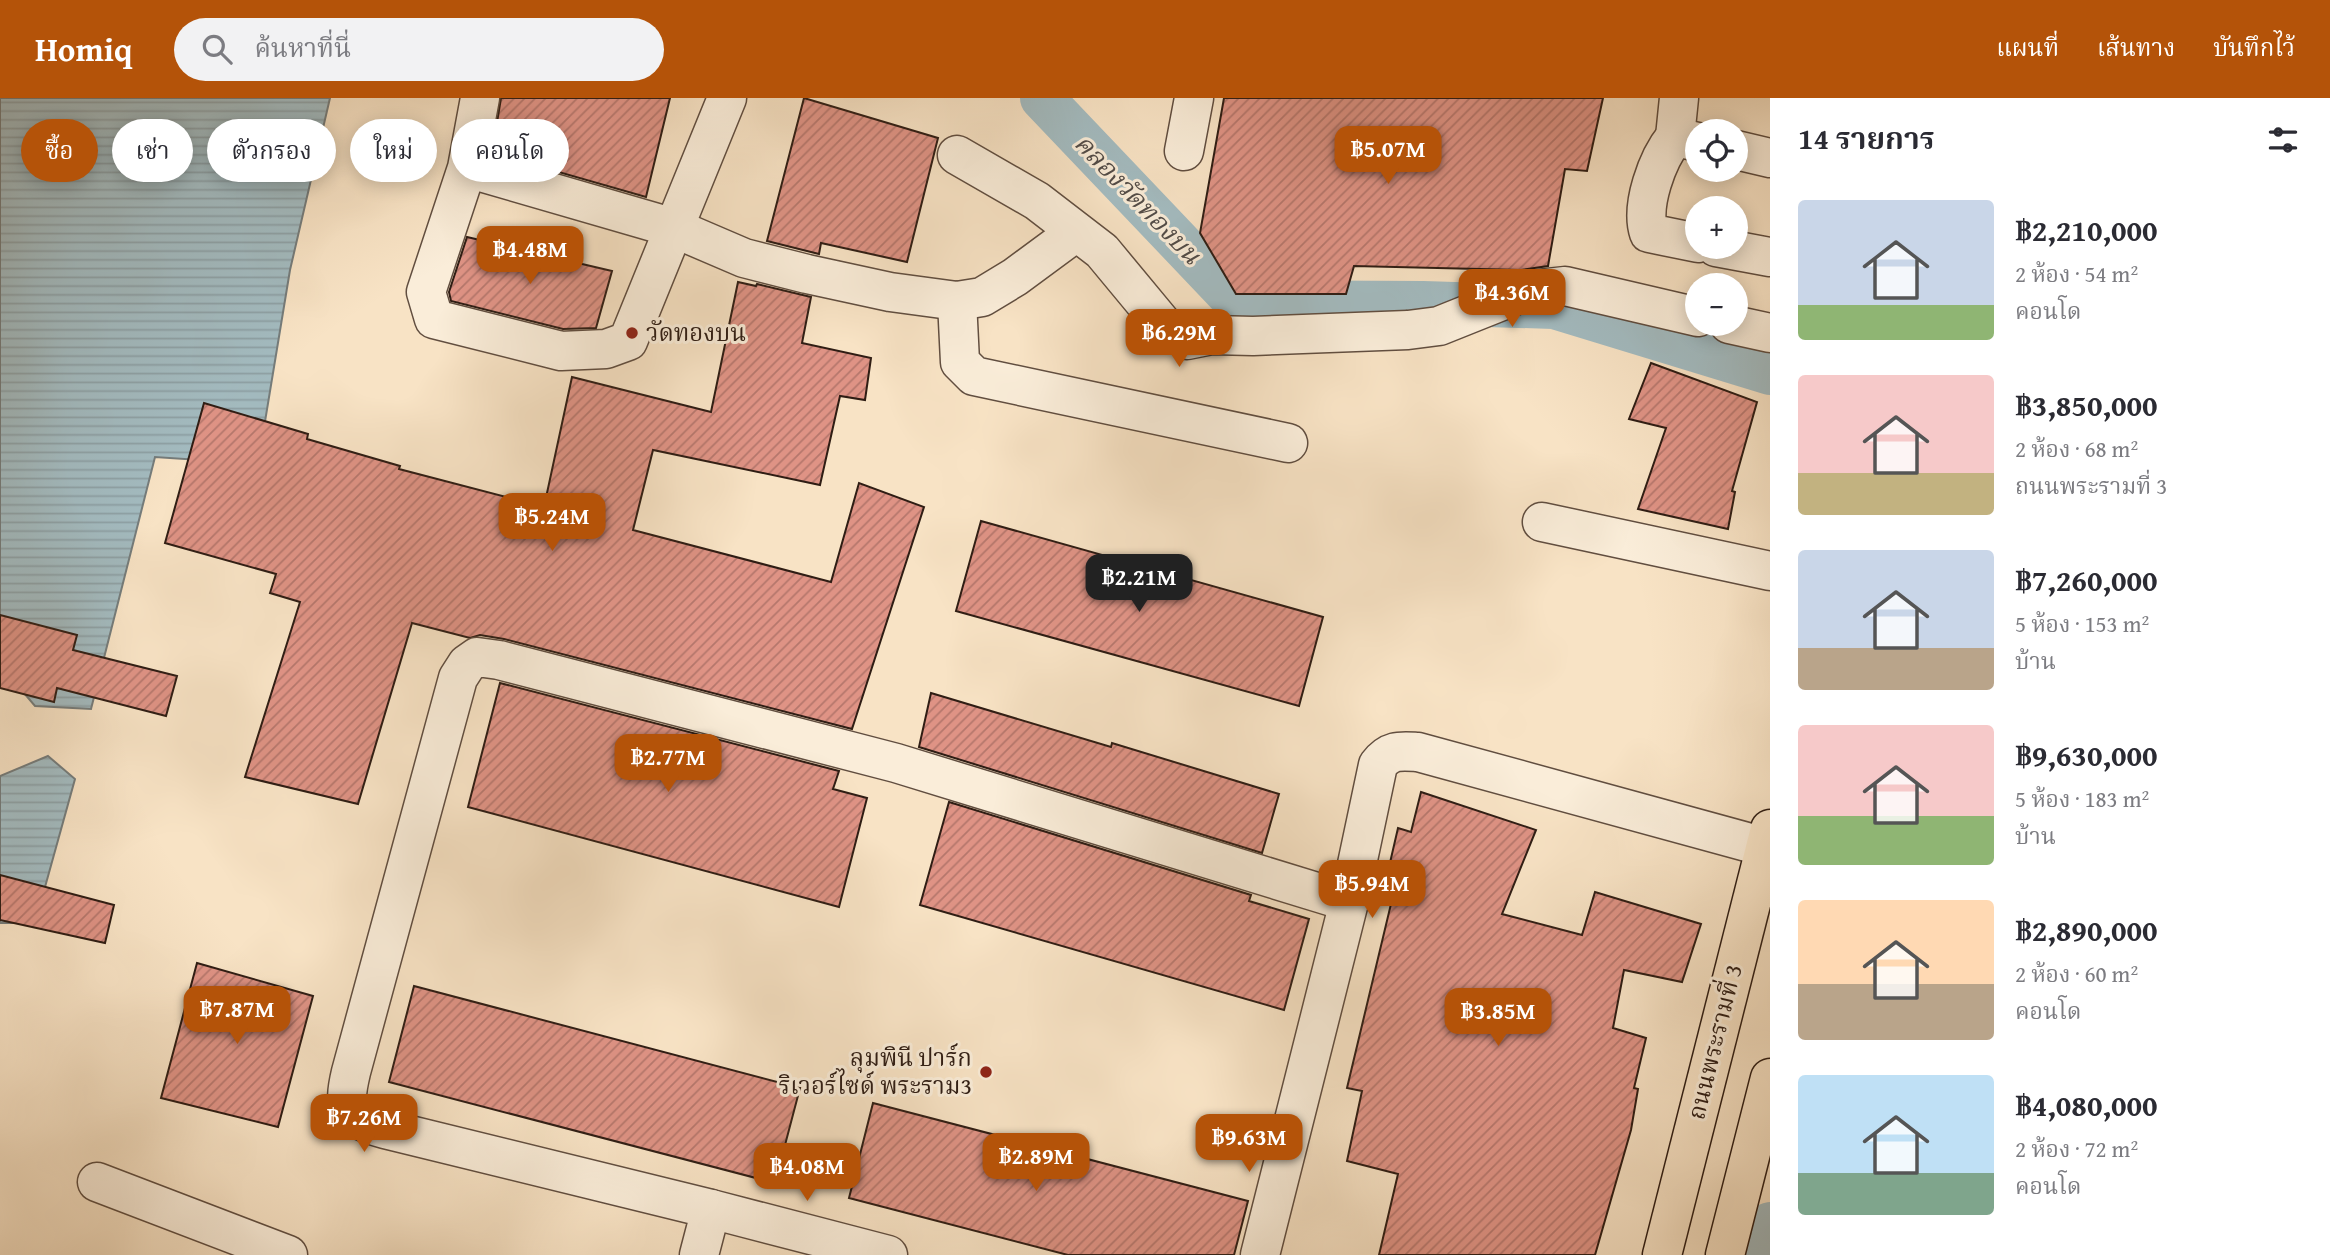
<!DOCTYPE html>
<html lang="th">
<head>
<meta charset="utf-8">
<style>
	body { margin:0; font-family:"Gentium Book Plus","Noto Serif Thai",serif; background:#f2f2f3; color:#2b2b33; height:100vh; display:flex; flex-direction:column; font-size:26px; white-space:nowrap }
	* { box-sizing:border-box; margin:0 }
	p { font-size:23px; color:#7c7c81 }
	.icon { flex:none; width:38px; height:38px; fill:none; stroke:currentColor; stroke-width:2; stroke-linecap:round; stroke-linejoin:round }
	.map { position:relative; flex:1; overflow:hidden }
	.panel { display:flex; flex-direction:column; background:#fff; width:560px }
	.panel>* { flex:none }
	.guide { position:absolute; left:21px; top:21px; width:665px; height:63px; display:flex; gap:14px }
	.tools { position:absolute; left:1685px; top:21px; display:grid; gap:14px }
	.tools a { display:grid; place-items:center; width:63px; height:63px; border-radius:50%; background:#fff; box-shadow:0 4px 18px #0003; font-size:35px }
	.price { position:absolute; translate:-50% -60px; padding:0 16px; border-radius:14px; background:#b45309; color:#fff; font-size:23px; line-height:46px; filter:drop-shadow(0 2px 4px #0008) }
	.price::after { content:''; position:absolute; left:50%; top:42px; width:21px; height:16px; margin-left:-10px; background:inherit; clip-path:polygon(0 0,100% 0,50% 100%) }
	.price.selected { background:#222; color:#fff }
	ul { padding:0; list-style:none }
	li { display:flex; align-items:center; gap:21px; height:175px; padding:0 28px }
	li span { display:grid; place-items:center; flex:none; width:196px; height:140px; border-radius:7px; color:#555 }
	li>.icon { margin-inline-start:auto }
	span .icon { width:84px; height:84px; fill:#fffc; stroke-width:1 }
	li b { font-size:30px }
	h2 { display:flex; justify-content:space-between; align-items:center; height:84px; padding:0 28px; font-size:30px }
	.chip { padding:0 24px; border-radius:32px; background:#fff; box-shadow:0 4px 18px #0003; font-size:24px; line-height:63px }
	.chip.selected { background:#b45309; color:#fff }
	header { display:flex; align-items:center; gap:42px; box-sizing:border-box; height:98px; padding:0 35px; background:#b45309; color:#fff }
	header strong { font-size:33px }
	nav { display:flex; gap:38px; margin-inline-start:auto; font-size:24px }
	.search { width:490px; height:63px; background:#f2f2f3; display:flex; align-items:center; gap:18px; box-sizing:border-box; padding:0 24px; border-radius:38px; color:#7c7c81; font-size:26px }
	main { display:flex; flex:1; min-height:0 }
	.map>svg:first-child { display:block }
	.water { fill:url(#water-rules); stroke:#757c7b; stroke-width:2 }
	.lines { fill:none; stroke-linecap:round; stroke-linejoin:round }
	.canal { stroke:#a3bbc0; stroke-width:44 }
	.building { fill:url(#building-hatch); stroke:#2f1d14; stroke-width:2 }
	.minor-casing { stroke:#614e40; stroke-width:41 }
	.major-casing { stroke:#2f1d14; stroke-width:41 }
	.minor { stroke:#faedd9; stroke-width:38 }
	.major { stroke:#f8e3c5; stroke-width:38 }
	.poi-dot { fill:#8f2418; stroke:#faedd9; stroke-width:2.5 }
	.labels { text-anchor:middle; stroke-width:6; stroke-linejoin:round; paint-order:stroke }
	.poi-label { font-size:24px; fill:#2f1d14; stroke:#faedd9; text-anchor:start }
	.street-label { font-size:24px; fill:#2f1d14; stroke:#faedd9 }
	.water-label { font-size:26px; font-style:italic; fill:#524c48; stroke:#faedd9 }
</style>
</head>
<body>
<header>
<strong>Homiq</strong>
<div class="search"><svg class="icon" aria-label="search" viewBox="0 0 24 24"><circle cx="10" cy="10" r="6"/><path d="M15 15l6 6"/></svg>ค้นหาที่นี่</div>
<nav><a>แผนที่</a><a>เส้นทาง</a><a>บันทึกไว้</a></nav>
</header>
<main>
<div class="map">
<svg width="1770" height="1157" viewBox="0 0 1770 1157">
	<defs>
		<pattern id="water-rules" width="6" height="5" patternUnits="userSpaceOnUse" patternTransform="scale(1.75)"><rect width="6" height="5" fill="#a3bbc0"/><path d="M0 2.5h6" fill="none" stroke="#8da0a4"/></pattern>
		<pattern id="building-hatch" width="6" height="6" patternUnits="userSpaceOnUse" patternTransform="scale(1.75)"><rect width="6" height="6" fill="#df9385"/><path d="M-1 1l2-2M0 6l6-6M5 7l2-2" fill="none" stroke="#b5776c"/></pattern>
	</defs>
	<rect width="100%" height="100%" fill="#f8e3c5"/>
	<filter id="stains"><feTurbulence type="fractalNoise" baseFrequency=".00286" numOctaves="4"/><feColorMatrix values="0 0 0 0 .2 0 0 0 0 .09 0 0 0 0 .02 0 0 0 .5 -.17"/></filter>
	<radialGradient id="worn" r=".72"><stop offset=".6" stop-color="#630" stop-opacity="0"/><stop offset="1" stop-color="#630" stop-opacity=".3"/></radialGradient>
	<!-- water -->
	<g class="water">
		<path d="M0,0h330l-40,172 -32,194 -103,-7 -64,252 -56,-3 -35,-41z"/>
		<path d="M48,658l27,23 -40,144h-35v-147z"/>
	</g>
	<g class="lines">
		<!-- canal -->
		<g class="canal">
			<path d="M1042,0l194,204 187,1 131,4 216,66"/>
			<path d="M1762,1155l8,-29"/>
		</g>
	</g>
	<!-- building -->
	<g class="building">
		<path d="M501,0h169l-24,99 -154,-44z"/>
		<path d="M804,0l134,40 -31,124 -86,-19 -2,11 -52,-13z"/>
		<path d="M1224,0h379l-16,73 -22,-2 -17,97 -27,4 -167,-4 -8,28h-110l-36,-61z"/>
		<path d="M467,139l145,34 -16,57 -33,1 -112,-28 -2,-9z"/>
		<path d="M738,184l18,4 1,-2 54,13 -9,46 69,15 -6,42 -25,-4 -20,89 -167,-35 -20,80 198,52 28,-99 65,24 -72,222 -348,-90 -24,-4 -10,3 -58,-15 -54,181 -113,-27 55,-175 -30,-9 6,-19 -111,-31 39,-140 104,31 -1,5 93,27 -1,3 145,38 28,-130 139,35z"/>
		<path d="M1651,265l106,39 -25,89 3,1 -7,37 -90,-20 28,-81 -37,-9z"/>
		<path d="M981,423l342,96 -24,89 -343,-95z"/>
		<path d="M0,517l77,20 -4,15 104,26 -11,40 -109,-28 -3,14 -54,-14z"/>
		<path d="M500,585l339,88 -6,18 34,9 -28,109 -371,-100z"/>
		<path d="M931,595l180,54 1,-4 167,51 -17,59 -343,-106z"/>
		<path d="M1421,694l115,38 -34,84 80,21 13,-43 106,32 -19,58 -58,-12 -11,58 33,10 -12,50 4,1 -7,41 -36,125h-216l19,-81 -51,-13 15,-70 -15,-3 49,-205 -10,-3 12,-52 13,4z"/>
		<path d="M949,704l302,93 -2,6 60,18 -25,91 -364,-105z"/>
		<path d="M0,777l114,30 -9,38 -105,-23z"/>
		<path d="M197,865l116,33 -35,131 -117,-29z"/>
		<path d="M414,888l386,102 -25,95 -386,-101z"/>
		<path d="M873,1005l375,98 -14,54h-166l-219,-57z"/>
	</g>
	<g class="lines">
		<defs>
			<g id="minor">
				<path d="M727,0l-53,130 70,30 63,16 83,18 67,9 25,-4 33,-20 61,-45"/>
				<path d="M1675,39l4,-39"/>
				<path d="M1698,44l-23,-5c-18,22 -35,69 -26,96l49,10"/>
				<path d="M1736,52l34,8"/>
				<path d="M1184,53l10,-53"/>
				<path d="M957,57l80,46 65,50 63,76 22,13 25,-5 41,1 155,-6 31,-4 90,-36 36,-4 133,31"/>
				<path d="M467,70l207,60 -46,113 -22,8 -45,2 -127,-32 -8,-27 41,-124 13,-70"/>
				<path d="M1716,149l54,10"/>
				<path d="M957,203l3,61 14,14 314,67"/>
				<path d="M1729,226l41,9"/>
				<path d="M1542,424l228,49"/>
				<path d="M97,1084l191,73"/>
				<path d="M711,1111l177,46"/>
				<path d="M699,1157l12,-46 -326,-80c-38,-10 -43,-19 -34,-57l107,-394 9,-14 10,-7 22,3 397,103 453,139 29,-137c12,-16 23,-14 40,-13l347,95"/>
				<path d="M1260,1157l89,-353"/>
			</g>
			<g id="major">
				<path d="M1662,1157l108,-426"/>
				<path d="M1725,1157l45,-177"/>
			</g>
		</defs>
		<!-- minor casing -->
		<use href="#minor" class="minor-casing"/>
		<!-- major casing -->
		<use href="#major" class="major-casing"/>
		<!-- minor -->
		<use href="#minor" class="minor"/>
		<!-- major -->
		<use href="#major" class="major"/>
	</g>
	<!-- markers -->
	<g class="poi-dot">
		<circle cx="632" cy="235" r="7"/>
		<circle cx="986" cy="974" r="7"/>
	</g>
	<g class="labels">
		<!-- poi labels -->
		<g class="poi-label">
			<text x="646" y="243">วัดทองบน</text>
			<text x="972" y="968" text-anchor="end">ลุมพินี ปาร์ก<tspan x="972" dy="28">ริเวอร์ไซด์ พระราม3</tspan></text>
		</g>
		<!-- street labels -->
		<g class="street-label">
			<text transform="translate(1715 944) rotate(-76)" y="8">ถนนพระรามที่ 3</text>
		</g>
		<!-- water labels -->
		<g class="water-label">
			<text transform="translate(1138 101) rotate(46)" y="9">คลองวัดทองบน</text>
		</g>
	</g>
	<rect width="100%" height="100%" filter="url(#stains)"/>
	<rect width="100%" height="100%" fill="url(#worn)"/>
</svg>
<div class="tools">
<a><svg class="icon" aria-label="locate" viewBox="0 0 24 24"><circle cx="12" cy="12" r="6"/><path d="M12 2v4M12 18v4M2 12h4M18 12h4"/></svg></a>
<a>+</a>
<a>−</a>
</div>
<b class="price" style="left:1388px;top:88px">฿5.07M</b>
<b class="price" style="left:530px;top:188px">฿4.48M</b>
<b class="price" style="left:1512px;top:231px">฿4.36M</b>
<b class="price" style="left:1179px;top:271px">฿6.29M</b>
<b class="price" style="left:552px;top:455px">฿5.24M</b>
<b class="price selected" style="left:1139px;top:516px">฿2.21M</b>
<b class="price" style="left:668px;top:696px">฿2.77M</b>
<b class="price" style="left:1372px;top:822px">฿5.94M</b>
<b class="price" style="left:237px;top:948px">฿7.87M</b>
<b class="price" style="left:1498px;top:950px">฿3.85M</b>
<b class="price" style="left:364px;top:1056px">฿7.26M</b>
<b class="price" style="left:1249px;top:1076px">฿9.63M</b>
<b class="price" style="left:1036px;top:1095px">฿2.89M</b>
<b class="price" style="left:807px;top:1105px">฿4.08M</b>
<div class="guide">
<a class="chip selected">ซื้อ</a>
<a class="chip">เช่า</a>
<a class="chip">ตัวกรอง</a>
<a class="chip">ใหม่</a>
<a class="chip">คอนโด</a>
</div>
</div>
<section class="panel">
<h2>14 รายการ<svg class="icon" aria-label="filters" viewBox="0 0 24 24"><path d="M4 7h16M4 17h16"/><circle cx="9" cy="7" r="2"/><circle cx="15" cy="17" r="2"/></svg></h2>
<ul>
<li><span style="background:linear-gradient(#c9d6e8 75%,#8fb573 0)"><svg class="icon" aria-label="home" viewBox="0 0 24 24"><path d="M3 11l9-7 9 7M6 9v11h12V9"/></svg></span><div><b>฿2,210,000</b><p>2 ห้อง · 54 m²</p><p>คอนโด</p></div></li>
<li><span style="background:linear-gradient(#f6c9c9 70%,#c2b280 0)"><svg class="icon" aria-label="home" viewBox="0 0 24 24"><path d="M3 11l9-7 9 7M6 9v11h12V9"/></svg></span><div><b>฿3,850,000</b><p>2 ห้อง · 68 m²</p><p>ถนนพระรามที่ 3</p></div></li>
<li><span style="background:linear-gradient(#c9d6e8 70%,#b9a48a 0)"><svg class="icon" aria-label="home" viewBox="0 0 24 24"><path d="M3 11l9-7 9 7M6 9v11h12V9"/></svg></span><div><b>฿7,260,000</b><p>5 ห้อง · 153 m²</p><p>บ้าน</p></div></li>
<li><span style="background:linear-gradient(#f6c9c9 65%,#8fb573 0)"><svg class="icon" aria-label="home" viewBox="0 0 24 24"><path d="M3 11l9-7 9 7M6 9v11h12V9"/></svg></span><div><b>฿9,630,000</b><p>5 ห้อง · 183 m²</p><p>บ้าน</p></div></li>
<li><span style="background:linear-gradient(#ffd9b3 60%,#b9a48a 0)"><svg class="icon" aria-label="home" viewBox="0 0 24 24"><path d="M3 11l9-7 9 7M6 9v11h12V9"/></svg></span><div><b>฿2,890,000</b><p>2 ห้อง · 60 m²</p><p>คอนโด</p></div></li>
<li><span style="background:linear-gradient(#bfe0f5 70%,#7fa58c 0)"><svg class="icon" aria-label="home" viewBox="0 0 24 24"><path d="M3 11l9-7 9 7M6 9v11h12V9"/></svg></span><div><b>฿4,080,000</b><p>2 ห้อง · 72 m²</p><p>คอนโด</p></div></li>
</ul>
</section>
</main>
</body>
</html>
